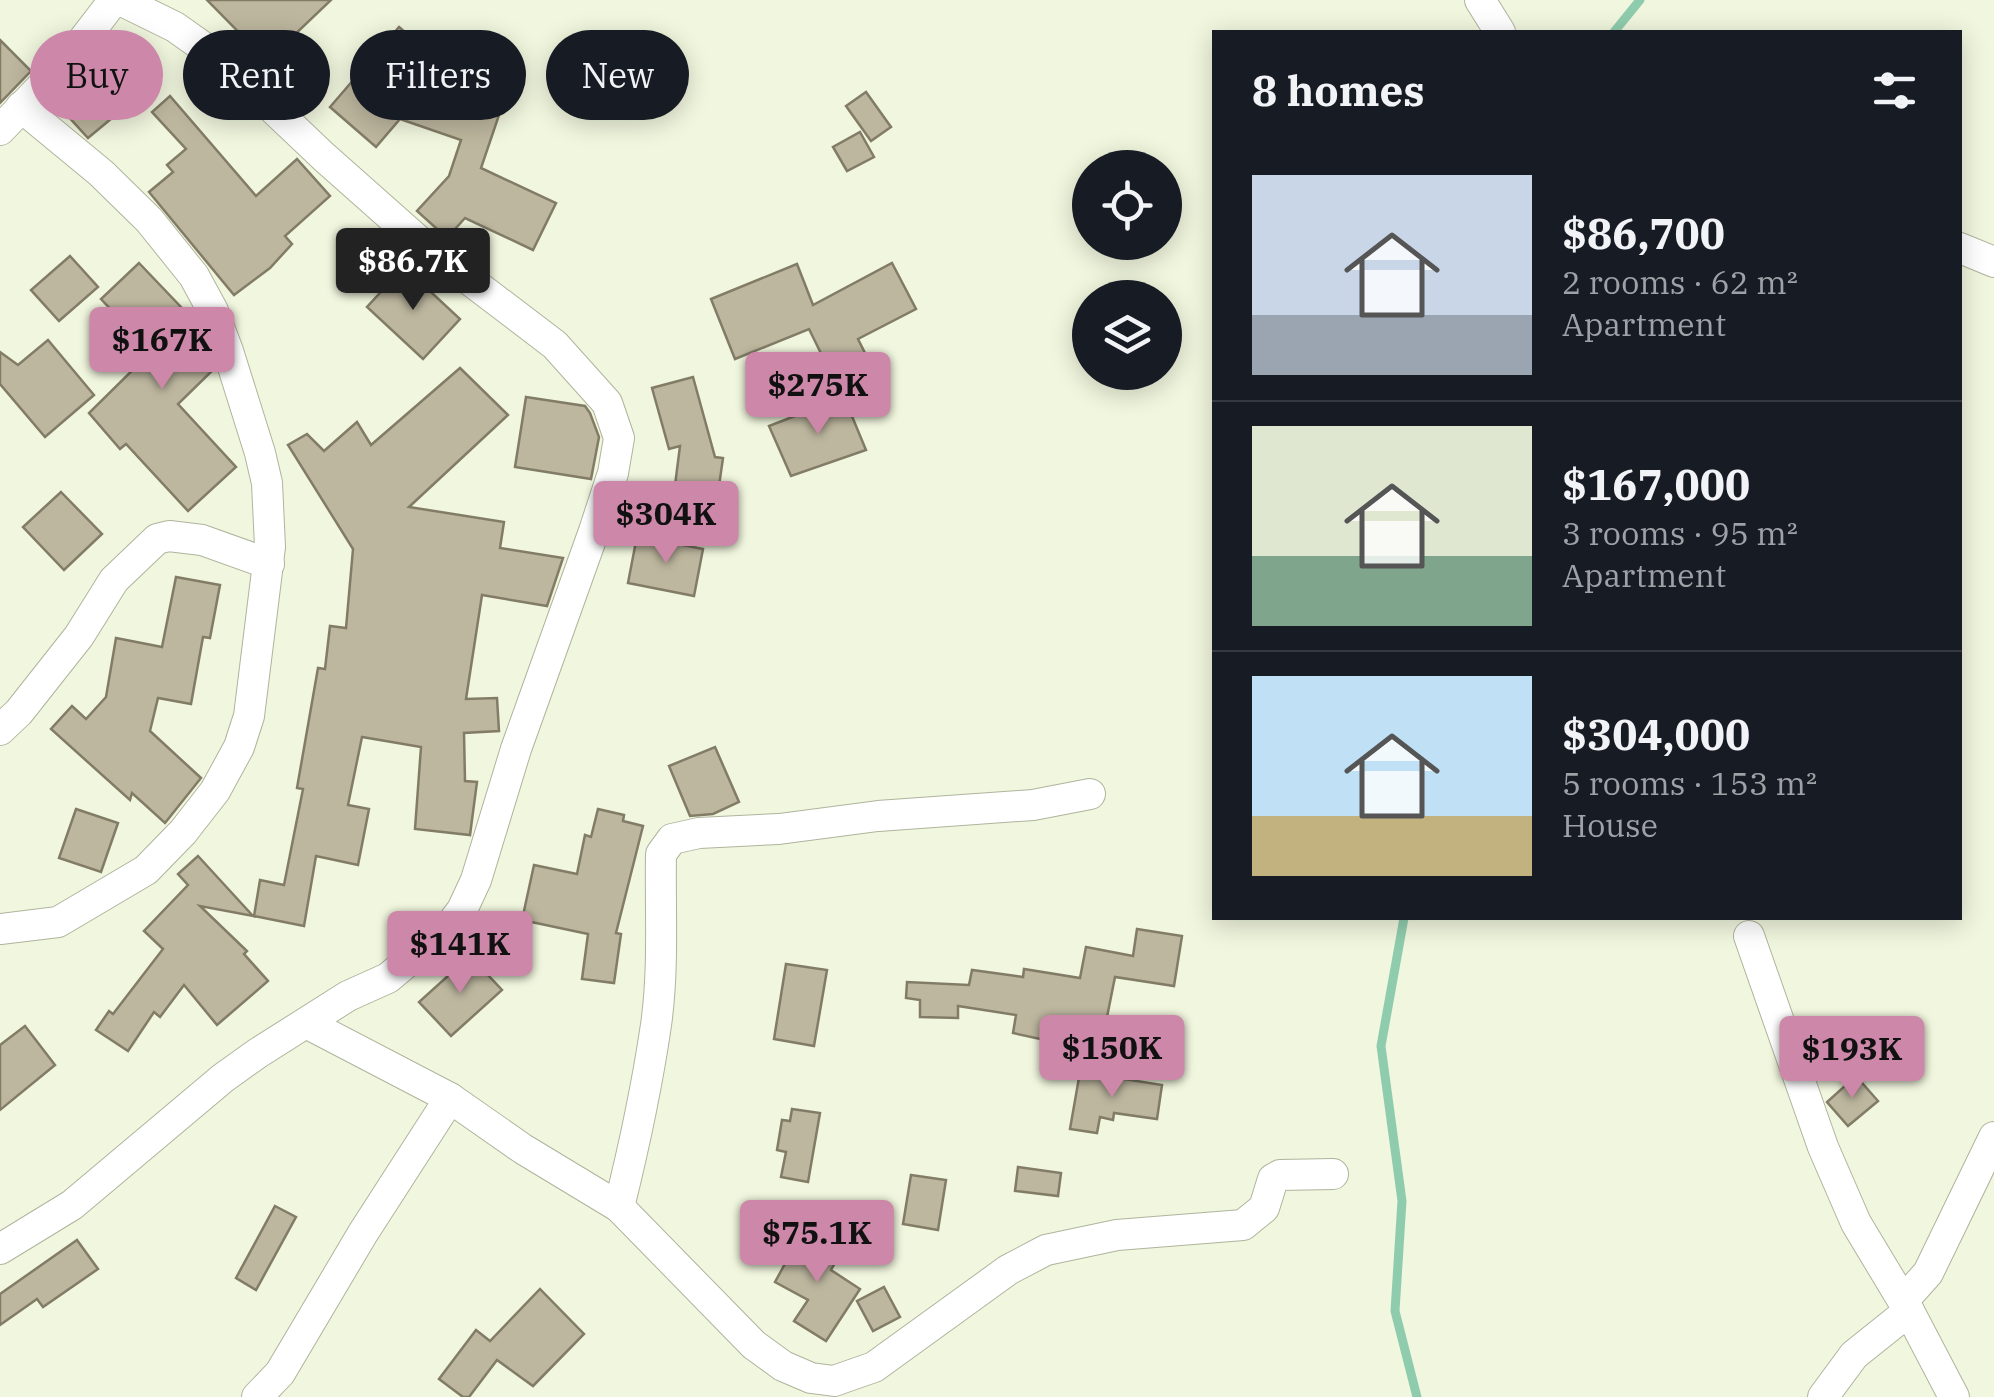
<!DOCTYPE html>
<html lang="en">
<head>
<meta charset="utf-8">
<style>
	body { margin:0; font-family:"IBM Plex Serif",serif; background:#20242c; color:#f1f3f6; height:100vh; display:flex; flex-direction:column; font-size:38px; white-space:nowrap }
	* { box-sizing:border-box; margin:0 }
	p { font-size:32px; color:#9ea1a6 }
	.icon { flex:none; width:55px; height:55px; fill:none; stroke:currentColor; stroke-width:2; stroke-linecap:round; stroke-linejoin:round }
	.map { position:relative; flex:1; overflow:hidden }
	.panel { position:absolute; left:1212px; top:30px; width:750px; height:890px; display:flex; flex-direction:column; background:#171b24; border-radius:0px; box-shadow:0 5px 25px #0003 }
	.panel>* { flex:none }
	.guide { position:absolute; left:30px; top:30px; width:950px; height:90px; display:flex; gap:20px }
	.tools { position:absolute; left:1072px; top:150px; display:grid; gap:20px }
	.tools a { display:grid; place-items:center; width:110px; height:110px; border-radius:50%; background:#171b24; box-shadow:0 5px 25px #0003; font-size:50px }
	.price { position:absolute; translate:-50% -85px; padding:0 22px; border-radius:10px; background:#cd88a9; color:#111; font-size:32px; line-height:65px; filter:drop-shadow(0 2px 5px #0008) }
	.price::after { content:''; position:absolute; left:50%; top:60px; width:30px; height:22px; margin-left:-15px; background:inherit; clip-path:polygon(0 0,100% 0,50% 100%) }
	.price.selected { background:#222; color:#fff }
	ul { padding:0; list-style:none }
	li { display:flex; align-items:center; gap:30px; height:250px; padding:0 40px }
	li+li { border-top:2px solid #363941 }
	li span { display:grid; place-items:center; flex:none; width:280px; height:200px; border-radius:0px; color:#555 }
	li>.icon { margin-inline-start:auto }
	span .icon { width:120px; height:120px; fill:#fffc; stroke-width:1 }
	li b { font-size:42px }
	h2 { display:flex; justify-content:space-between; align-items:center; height:120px; padding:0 40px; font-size:42px }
	.tag { padding:0 35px; border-radius:45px; background:#171b24; box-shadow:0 5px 25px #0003; font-size:35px; line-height:90px }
	.tag.selected { background:#cd88a9; color:#111 }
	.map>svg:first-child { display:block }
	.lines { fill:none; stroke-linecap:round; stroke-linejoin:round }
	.stream { stroke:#8fccad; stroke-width:9 }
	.building { fill:#bdb79f; stroke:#827c66; stroke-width:2.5 }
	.minor-casing { stroke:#afb49d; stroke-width:32 }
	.minor { stroke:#fff; stroke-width:30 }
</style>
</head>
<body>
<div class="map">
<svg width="1994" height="1397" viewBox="0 0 1994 1397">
	<rect width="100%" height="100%" fill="#f1f6de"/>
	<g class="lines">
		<!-- stream -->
		<g class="stream">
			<path d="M1614,32l26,-32"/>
			<path d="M1404,918l-23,128 21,155 -7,110 22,86"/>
		</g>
	</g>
	<!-- building -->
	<g class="building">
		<path d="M207,0h124l-64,61z"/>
		<path d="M399,27l47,40 -20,23 73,25 -18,53 75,35 -23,47 -68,-32 -18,20 -30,-27 32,-35 12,-36 -61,-21 -24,28 -46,-40z"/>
		<path d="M0,40l31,31 -31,32z"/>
		<path d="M111,57l31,36 -54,45 -32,-35z"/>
		<path d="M866,92l25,35 -20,14 -25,-35z"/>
		<path d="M170,96l86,100 41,-37 33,37 -45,40 7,8 -22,24 -36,27 -85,-103 24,-20 -6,-7 19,-16 -34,-37z"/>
		<path d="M860,132l14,25 -27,14 -14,-24z"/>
		<path d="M70,256l28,31 -39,34 -28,-31z"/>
		<path d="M139,263l60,63 15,43 -36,35 58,63 -48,44 -62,-67 -6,5 -31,-36 62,-61 -50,-53z"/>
		<path d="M892,263l24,46 -58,30 19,38 -36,17 -32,-65 -74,30 -24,-60 86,-35 16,41z"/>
		<path d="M404,267l56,52 -37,40 -56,-52z"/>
		<path d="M48,340l46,55 -49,42 -45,-53v-32l18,13z"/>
		<path d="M460,368l48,47 -99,92 95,15 -4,26 63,10 -16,48 -65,-11 -16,104 31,-1 2,33 -35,2 1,48 12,1 -7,53 -55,-6 6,-82 -59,-10 -14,68 21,4 -11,56 -42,-9 -12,70 -50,-10 6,-36 24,5 19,-96 -6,-1 21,-120 7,1 5,-43 16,2 7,-79 -65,-104 19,-11 17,17 33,-29 14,23z"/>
		<path d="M693,377l22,80 8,1 -7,49 -43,-6 7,-55 -11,3 -17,-61z"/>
		<path d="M526,397l59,9 5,7 9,24 -8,42 -76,-12z"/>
		<path d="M844,397l22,53 -75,26 -22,-50z"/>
		<path d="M61,492l41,42 -38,36 -41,-43z"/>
		<path d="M637,536l66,13 -9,47 -66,-13z"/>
		<path d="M176,577l44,8 -10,53 -7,-1 -12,67 -33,-6 -8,33 51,47 -36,45 -33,-30 -2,7 -79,-71 21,-23 14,13 20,-22 10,-59 46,9z"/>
		<path d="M715,747l24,55 -26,12 -23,2 -21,-50z"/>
		<path d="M76,809l42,14 -17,49 -42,-14z"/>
		<path d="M598,809l26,6 -1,6 20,5 -27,107 5,1 -7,49 -32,-4 6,-45 -66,-14 12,-55 43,9 8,-39 6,2z"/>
		<path d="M198,856l55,60 -53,-10 47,45 -3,3 24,27 -51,44 -33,-40 -24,32 -6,-5 -26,39 -32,-21 13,-19 4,3 50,-65 -19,-18 44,-46 -10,-11z"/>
		<path d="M1137,929l45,7 -8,50 -59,-9 -15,75 -87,-19 3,-18 -58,-9v12l-38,-1v-17l-14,-2 1,-16 62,3 3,-15 51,7 1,-8 56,9 6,-31 47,9z"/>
		<path d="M470,956l32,34 -51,46 -32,-34z"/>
		<path d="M786,964l41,6 -13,76 -40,-7z"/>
		<path d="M25,1026l30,39 -55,45v-65z"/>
		<path d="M1080,1072l82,13 -5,34 -43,-6 -1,7 -13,-3 -3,16 -27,-4z"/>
		<path d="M1856,1076l22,25 -30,25 -21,-24z"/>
		<path d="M792,1109l28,4 -12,69 -27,-5 5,-25 -9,-2 5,-30 8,1z"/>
		<path d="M1018,1167l43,6 -3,23 -43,-5z"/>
		<path d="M911,1175l35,5 -8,50 -35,-6z"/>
		<path d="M275,1206l21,11 -40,73 -20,-12z"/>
		<path d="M803,1231l38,21 -10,18 29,19 -34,52 -32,-20 14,-21 -33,-18z"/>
		<path d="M77,1240l21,29 -55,38 -6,-8 -37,26v-31z"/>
		<path d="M884,1287l16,30 -27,14 -16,-30z"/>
		<path d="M540,1289l44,45 -51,52 -36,-26 -28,37h-6l-24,-18 37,-49 14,11z"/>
	</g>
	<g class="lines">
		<defs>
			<g id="minor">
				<path d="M1480,0l20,32"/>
				<path d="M0,130l71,-74 43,-56"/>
				<path d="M1960,248l34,14"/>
				<path d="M0,730l19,-18 60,-76 35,-56 43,-41 12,-3 33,4 67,24"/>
				<path d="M0,929l58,-7 88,-52 37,-38 32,-41 24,-44 10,-31 21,-169 -3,-64 -7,-30 -32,-102 -15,-40 -19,-35 -45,-56 -48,-47 -80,-66"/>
				<path d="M1749,936l74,211 33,76 53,88 45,86"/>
				<path d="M308,1024l142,74 73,51 96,58 135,138 29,21 28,12 23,3 40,-14 134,-97 38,-20 71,-15 126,-10 21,-17 9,-29 7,-4 53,-1"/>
				<path d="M619,1207c15,-60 28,-121 37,-182 8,-57 4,-114 5,-171l11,-15 27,-6 80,-4 99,-13 155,-11 57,-11"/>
				<path d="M0,1249l72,-44 151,-127 35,-25 90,-57 40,-18 61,-51 13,-17 14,-30 40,-131 78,-218 19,-58 6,-35 -12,-35 -52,-58 -134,-102 -97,-86 -101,-96 -48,-34 -55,-27"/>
				<path d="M1903,1301l25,-28 66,-136"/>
				<path d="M257,1397l23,-24 83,-140 87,-135"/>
				<path d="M1823,1397l31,-42 55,-44"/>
			</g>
		</defs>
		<!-- minor casing -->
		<use href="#minor" class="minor-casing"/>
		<!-- minor -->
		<use href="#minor" class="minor"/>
	</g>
</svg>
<div class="tools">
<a><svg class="icon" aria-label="locate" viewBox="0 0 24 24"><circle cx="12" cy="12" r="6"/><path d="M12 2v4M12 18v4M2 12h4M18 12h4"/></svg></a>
<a><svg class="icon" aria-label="layers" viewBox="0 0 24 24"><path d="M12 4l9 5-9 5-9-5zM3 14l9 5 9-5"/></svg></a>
</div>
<b class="price selected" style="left:413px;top:313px">$86.7K</b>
<b class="price" style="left:162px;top:392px">$167K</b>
<b class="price" style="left:818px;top:437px">$275K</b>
<b class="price" style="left:666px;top:566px">$304K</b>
<b class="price" style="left:460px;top:996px">$141K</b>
<b class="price" style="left:1112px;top:1100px">$150K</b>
<b class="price" style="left:1852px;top:1101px">$193K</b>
<b class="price" style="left:817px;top:1285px">$75.1K</b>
<div class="guide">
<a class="tag selected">Buy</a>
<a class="tag">Rent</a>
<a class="tag">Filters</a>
<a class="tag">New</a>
</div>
<section class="panel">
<h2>8 homes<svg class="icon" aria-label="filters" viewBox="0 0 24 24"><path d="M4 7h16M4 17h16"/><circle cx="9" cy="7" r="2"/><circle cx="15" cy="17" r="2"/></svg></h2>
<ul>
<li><span style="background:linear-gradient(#c9d6e8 70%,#9aa5b1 0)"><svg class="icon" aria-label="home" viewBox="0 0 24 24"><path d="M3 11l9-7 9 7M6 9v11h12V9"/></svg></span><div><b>$86,700</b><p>2 rooms · 62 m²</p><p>Apartment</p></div></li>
<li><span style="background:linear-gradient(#dfe7d0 65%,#7fa58c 0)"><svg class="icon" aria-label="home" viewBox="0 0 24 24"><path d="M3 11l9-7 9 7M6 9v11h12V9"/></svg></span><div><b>$167,000</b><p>3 rooms · 95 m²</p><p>Apartment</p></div></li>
<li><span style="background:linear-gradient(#bfe0f5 70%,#c2b280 0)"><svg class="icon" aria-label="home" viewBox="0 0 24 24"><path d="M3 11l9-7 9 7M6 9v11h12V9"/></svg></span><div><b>$304,000</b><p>5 rooms · 153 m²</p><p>House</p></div></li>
</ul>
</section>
</div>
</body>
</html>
